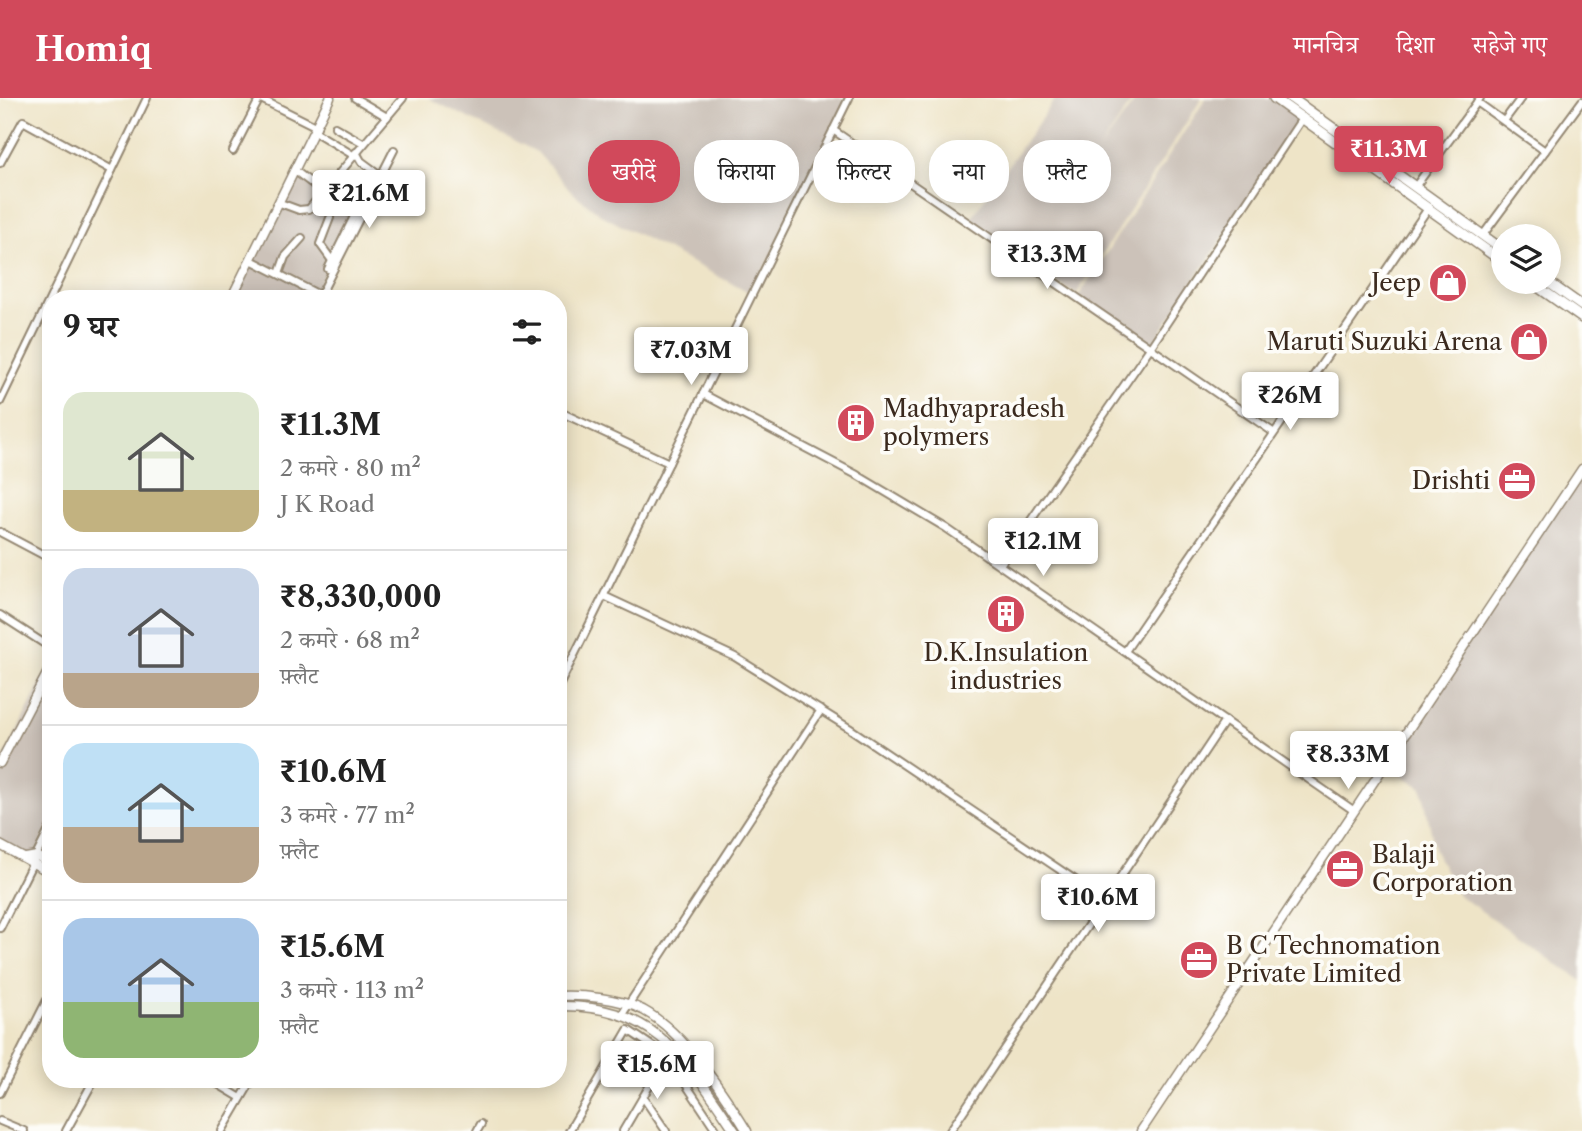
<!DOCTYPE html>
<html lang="hi">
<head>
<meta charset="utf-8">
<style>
	body { margin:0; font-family:"Libre Caslon Text","Noto Serif Devanagari",serif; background:#f2f2f2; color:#222; height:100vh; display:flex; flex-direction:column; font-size:26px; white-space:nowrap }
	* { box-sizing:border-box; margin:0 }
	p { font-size:23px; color:#767676 }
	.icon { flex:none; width:38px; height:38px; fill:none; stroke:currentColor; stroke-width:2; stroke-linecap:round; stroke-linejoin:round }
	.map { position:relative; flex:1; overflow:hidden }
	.details { position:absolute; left:42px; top:192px; width:525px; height:798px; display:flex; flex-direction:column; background:#fff; border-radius:28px; box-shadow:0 4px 18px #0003 }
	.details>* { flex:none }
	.hud { position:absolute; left:588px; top:42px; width:665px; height:63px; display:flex; gap:14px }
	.fabs { position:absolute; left:1491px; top:126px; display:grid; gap:14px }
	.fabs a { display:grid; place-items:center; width:70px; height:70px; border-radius:50%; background:#fff; box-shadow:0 4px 18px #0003; font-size:35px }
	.price { position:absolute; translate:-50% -60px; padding:0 16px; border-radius:7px; background:#fff; color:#222; font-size:23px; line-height:46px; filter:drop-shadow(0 2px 4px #0008) }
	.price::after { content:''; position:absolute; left:50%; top:42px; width:21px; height:16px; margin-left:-10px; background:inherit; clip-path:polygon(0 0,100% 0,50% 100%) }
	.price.active { background:#d1495b; color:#fff }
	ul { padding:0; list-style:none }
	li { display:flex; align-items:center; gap:21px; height:175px; padding:0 21px }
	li+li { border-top:2px solid #e0e0e0 }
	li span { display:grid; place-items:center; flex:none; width:196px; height:140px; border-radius:21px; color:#555 }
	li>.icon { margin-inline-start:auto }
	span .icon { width:84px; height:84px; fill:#fffc; stroke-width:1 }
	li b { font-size:30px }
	h2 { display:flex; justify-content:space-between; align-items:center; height:84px; padding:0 21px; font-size:30px }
	.pill { padding:0 24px; border-radius:28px; background:#fff; box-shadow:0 4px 18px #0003; font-size:24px; line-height:63px }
	.pill.active { background:#d1495b; color:#fff }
	header { display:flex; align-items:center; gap:42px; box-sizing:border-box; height:98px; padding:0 35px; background:#d1495b; color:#fff }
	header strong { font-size:33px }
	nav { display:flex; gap:38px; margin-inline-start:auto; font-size:24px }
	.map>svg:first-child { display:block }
	.industrial { fill:#ccc2b9 }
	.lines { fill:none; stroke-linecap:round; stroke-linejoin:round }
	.minor-casing { stroke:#948772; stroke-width:10 }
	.tertiary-casing { stroke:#948772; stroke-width:11 }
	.secondary-casing { stroke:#948772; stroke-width:12 }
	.minor { stroke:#fff; stroke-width:6 }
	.tertiary { stroke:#fff; stroke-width:8 }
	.secondary { stroke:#fff; stroke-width:9 }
	.labels { text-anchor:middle; stroke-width:7; stroke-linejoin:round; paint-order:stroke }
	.poi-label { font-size:24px; fill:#3b2a1e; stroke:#fdfcf7; text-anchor:end }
</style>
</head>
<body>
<header>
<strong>Homiq</strong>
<nav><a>मानचित्र</a><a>दिशा</a><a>सहेजे गए</a></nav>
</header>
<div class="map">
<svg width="1582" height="1033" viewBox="0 0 1582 1033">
	<rect width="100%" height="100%" fill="#fdfcf7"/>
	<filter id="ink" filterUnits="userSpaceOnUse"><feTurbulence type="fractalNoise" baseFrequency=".0143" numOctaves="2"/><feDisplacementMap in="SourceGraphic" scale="14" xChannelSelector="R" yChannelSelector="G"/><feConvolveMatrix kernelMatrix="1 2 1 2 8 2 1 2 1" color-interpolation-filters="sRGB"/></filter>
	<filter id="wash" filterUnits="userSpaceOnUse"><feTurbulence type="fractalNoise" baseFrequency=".00686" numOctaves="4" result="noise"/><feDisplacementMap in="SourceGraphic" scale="28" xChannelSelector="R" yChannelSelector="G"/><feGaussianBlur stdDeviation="1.57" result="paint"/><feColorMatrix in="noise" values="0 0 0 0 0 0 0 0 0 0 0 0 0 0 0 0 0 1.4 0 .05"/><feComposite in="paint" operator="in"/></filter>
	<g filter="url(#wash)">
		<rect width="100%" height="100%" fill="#eee4c7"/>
		<!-- industrial -->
		<g class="industrial">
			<path d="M428,0h421l-97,196 -149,-78 -30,-23 -36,-41z"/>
			<path d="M1056,0h78l-39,58 42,-58h65l-126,197 -107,-74z"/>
			<path d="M1206,0h68l28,20 -152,230 -72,-51z"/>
			<path d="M296,73l58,43 -42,85h-80z"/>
			<path d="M1582,369v514l-125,-87 -22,-43 -13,-63 -37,-24z"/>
			<path d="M51,565v160l-19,39 -32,-16v-81z"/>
		</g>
	</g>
	<g filter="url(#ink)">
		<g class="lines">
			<defs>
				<g id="minor">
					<path d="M259,0l58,29"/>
					<path d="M355,0l32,19"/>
					<path d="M1477,4l68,49"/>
					<path d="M1504,23l17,-23"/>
					<path d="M335,29l28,16"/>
					<path d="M833,32l440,302"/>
					<path d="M315,34l38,23"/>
					<path d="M233,53l27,-53"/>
					<path d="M0,65l23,-42 89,49"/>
					<path d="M294,72l61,46"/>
					<path d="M1415,89l65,-89"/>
					<path d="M280,105l19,7 10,-1 94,-111"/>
					<path d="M330,120l-10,26 13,18"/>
					<path d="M1483,137l99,-134"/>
					<path d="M251,162l76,39"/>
					<path d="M328,171l48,-97 -15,-11 -5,-9"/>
					<path d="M279,176l6,-17 17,-19"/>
					<path d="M320,198l74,-146"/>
					<path d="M703,296l154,81 89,53 407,282"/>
					<path d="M0,304l147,-304"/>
					<path d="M558,313l111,52"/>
					<path d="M0,434l51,27"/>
					<path d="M1000,467l150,-217 153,-231"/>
					<path d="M604,498l131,61 114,71 256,172"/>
					<path d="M0,517l51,33"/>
					<path d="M1126,552l303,-443"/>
					<path d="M558,590l291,-590"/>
					<path d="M0,830l51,-102"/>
					<path d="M621,918l200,-306"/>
					<path d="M211,982l30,18"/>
					<path d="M0,995l51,-101"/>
					<path d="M643,999l23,34"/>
					<path d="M0,1023l24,10"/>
					<path d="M66,1033l28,-51"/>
					<path d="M222,1033l30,-51"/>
					<path d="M477,1033l4,-7"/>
					<path d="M569,1033l59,-101 39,26 50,75"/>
					<path d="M623,1033l44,-75"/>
					<path d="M950,1033l275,-410"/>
				</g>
				<g id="tertiary">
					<path d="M231,201l99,-201"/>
					<path d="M0,665l51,-97"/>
					<path d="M0,747l51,28"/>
					<path d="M26,760l11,-2 14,7"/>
					<path d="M558,898c26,-1 61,2 85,14 41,22 80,82 104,121"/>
					<path d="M558,908c97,-2 129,54 177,125"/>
					<path d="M1141,1033l441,-662"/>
				</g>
				<g id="secondary">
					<path d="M1274,0l229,164"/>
					<path d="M1291,0l212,152"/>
					<path d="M1531,184l51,36"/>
					<path d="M1548,184l34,24"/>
				</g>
			</defs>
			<!-- minor casing -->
			<use href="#minor" class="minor-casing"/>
			<!-- tertiary casing -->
			<use href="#tertiary" class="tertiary-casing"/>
			<!-- secondary casing -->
			<use href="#secondary" class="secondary-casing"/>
			<!-- minor -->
			<use href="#minor" class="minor"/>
			<!-- tertiary -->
			<use href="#tertiary" class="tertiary"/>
			<!-- secondary -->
			<use href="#secondary" class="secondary"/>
		</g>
	</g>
	<!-- icons -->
	<defs>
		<symbol id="shop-disc" viewBox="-11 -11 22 22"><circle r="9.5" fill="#d1495b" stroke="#fdfcf7"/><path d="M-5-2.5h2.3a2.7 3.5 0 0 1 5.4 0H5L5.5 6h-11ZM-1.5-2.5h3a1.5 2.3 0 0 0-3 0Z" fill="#fff"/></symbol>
		<symbol id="building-disc" viewBox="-11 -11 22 22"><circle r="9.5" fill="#d1495b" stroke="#fdfcf7"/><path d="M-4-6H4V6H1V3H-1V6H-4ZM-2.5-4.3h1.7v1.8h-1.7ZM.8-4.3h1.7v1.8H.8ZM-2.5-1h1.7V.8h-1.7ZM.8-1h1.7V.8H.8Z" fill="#fff"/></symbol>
		<symbol id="office-disc" viewBox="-11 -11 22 22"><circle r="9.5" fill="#d1495b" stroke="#fdfcf7"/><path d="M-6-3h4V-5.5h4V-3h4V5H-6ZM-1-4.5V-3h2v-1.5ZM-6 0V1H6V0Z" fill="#fff"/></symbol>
	</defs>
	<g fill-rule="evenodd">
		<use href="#shop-disc" x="1426" y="163" width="44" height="44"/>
		<use href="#shop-disc" x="1507" y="222" width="44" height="44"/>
		<use href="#building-disc" x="834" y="303" width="44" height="44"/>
		<use href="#office-disc" x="1495" y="361" width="44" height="44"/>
		<use href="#building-disc" x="984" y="494" width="44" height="44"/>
		<use href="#office-disc" x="1323" y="749" width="44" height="44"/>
		<use href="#office-disc" x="1177" y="840" width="44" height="44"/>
	</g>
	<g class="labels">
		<!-- poi labels -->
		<g class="poi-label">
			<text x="1421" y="193">Jeep</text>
			<text x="1502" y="252">Maruti Suzuki Arena</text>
			<text x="883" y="319" text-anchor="start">Madhyapradesh<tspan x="883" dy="28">polymers</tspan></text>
			<text x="1490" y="391">Drishti</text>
			<text x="1006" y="563" text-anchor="middle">D.K.Insulation<tspan x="1006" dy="28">industries</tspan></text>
			<text x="1372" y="765" text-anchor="start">Balaji<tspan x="1372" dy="28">Corporation</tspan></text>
			<text x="1226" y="856" text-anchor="start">B C Technomation<tspan x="1226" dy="28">Private Limited</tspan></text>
		</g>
	</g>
</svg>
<div class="fabs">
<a><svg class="icon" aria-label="layers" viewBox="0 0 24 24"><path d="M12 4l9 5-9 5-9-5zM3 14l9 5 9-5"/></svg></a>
</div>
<b class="price active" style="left:1389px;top:88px">₹11.3M</b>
<b class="price" style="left:369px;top:132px">₹21.6M</b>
<b class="price" style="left:1047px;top:193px">₹13.3M</b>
<b class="price" style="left:691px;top:289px">₹7.03M</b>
<b class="price" style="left:1290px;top:334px">₹26M</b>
<b class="price" style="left:1043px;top:480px">₹12.1M</b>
<b class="price" style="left:1348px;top:693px">₹8.33M</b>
<b class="price" style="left:1098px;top:836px">₹10.6M</b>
<b class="price" style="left:657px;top:1003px">₹15.6M</b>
<div class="hud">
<a class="pill active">खरीदें</a>
<a class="pill">किराया</a>
<a class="pill">फ़िल्टर</a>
<a class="pill">नया</a>
<a class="pill">फ़्लैट</a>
</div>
<section class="details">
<h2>9 घर<svg class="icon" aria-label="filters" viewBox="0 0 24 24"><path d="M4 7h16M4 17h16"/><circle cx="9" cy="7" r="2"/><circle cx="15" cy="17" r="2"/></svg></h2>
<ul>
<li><span style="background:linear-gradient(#dfe7d0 70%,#c2b280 0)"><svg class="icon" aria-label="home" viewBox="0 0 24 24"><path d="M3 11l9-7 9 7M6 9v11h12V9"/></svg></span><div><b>₹11.3M</b><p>2 कमरे · 80 m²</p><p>J K Road</p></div></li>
<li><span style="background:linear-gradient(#c9d6e8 75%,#b9a48a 0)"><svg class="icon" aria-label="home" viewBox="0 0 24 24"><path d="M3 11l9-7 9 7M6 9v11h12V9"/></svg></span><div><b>₹8,330,000</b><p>2 कमरे · 68 m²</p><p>फ़्लैट</p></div></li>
<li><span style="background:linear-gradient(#bfe0f5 60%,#b9a48a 0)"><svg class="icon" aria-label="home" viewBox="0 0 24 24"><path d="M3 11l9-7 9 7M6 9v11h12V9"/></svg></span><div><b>₹10.6M</b><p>3 कमरे · 77 m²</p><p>फ़्लैट</p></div></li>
<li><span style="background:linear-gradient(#a9c7e8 60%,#8fb573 0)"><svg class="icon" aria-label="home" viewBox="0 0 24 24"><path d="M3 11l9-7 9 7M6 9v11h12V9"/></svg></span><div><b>₹15.6M</b><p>3 कमरे · 113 m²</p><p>फ़्लैट</p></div></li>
</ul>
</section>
</div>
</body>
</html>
